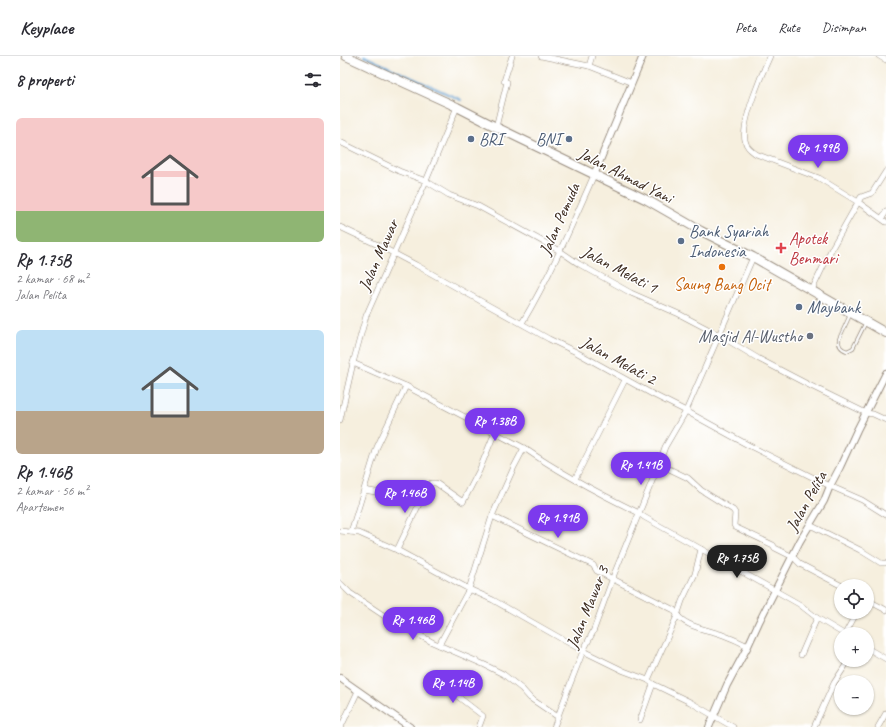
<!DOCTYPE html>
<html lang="id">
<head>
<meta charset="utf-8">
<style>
	body { margin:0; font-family:Caveat,sans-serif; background:#f7f7f7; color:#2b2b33; height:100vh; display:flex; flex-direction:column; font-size:15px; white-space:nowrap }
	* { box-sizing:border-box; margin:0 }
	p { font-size:13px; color:#7c7c81 }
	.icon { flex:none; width:22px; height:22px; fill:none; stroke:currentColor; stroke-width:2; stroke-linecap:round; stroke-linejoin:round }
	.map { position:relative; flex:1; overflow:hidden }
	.sheet { display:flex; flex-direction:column; background:#fff; width:340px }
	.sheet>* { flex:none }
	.fabs { position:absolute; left:494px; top:523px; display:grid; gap:8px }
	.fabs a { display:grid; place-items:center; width:40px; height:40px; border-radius:50%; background:#fff; box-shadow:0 1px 3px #0004; font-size:20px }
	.price { position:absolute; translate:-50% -34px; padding:0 9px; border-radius:14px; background:#7c3aed; color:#fff; font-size:13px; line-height:26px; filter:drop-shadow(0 1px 2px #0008) }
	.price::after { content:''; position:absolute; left:50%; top:24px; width:12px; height:9px; margin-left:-6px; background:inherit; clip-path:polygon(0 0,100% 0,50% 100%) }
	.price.selected { background:#222; color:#fff }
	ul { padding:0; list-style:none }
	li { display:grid; align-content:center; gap:8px; height:212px; padding:0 16px }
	li span { display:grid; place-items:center; height:124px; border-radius:6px; color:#555 }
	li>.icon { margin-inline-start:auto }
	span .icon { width:72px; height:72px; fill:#fffc; stroke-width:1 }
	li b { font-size:17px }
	h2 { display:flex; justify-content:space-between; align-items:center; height:48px; padding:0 16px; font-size:17px }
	header { display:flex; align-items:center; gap:24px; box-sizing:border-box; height:56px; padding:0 20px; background:#fff; border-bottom:1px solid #e1e1e2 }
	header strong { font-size:19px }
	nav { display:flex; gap:22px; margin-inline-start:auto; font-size:14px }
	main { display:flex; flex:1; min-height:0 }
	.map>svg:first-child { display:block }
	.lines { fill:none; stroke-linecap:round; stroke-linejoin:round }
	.stream { stroke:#62a3d5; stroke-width:2 }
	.service-casing { stroke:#988c7e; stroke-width:4 }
	.minor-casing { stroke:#988c7e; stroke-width:6 }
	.tertiary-casing { stroke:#988c7e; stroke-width:8 }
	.trunk-casing { stroke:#988c7e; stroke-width:10 }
	.service { stroke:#fff; stroke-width:2.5 }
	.minor { stroke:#fff; stroke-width:5 }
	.tertiary { stroke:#fff; stroke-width:6 }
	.trunk { stroke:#fff; stroke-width:8 }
	.service-dot { fill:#5c6f8a; stroke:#fff; stroke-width:1.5 }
	.health-dot { fill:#e0444e; stroke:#fff; stroke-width:1.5 }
	.food-dot { fill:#e8710a; stroke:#fff; stroke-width:1.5 }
	.worship-dot { fill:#6b7280; stroke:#fff; stroke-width:1.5 }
	.labels { text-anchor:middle; stroke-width:3; stroke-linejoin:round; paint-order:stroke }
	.service-label { font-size:17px; fill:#4e5e75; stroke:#fff; text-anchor:start }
	.street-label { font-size:17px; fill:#3b2a1e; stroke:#fff }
	.health-label { font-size:17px; fill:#be3a42; stroke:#fff; text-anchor:start }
	.food-label { font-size:17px; fill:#c56008; stroke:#fff }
	.worship-label { font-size:17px; fill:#5b616d; stroke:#fff; text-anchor:end }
</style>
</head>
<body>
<header>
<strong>Keyplace</strong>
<nav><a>Peta</a><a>Rute</a><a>Disimpan</a></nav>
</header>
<main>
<section class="sheet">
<h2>8 properti<svg class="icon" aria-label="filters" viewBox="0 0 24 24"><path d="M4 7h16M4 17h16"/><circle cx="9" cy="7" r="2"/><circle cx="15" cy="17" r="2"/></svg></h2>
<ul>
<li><span style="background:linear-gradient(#f6c9c9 75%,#8fb573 0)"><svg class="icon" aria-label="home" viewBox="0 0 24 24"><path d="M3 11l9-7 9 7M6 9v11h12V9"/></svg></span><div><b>Rp 1.75B</b><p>2 kamar · 68 m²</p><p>Jalan Pelita</p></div></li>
<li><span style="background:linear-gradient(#bfe0f5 65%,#b9a48a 0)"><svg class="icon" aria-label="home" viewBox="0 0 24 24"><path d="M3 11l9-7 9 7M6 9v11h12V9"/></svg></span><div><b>Rp 1.46B</b><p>2 kamar · 56 m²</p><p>Apartemen</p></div></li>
</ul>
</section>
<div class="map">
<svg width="546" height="671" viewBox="0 0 546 671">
	<rect width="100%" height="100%" fill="#fff"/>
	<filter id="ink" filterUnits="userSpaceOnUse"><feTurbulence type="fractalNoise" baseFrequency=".025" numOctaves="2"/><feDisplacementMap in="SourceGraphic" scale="8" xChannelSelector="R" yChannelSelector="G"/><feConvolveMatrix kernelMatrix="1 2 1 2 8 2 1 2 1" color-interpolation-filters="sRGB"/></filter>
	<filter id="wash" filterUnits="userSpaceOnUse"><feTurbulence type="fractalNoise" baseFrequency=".012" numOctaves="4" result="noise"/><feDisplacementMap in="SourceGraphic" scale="16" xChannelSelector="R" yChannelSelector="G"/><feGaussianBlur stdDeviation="0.9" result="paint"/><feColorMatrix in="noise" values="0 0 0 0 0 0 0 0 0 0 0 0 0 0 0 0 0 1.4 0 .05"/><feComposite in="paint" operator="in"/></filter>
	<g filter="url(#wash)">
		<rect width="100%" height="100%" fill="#f6efde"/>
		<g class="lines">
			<!-- stream -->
			<path class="stream" d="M24,0l97,44"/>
		</g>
	</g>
	<g filter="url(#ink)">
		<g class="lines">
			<defs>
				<path id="service" d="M510,259l-11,24c-1,7 2,10 8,12l6,-3 12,-24"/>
				<g id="minor">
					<path d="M201,0l48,10 43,17"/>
					<path d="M430,0c-8,17 -29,66 -25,84 1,7 6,10 11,14l63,24 39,24 28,20"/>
					<path d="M539,0l7,4"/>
					<path d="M249,10l3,-10"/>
					<path d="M156,71l11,-45 -3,-1 8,-25"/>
					<path d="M0,86l59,29 27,10 23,14 29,11 82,45 19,13 52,29 48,21 40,21 40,24 50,26 57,28 7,1 13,6"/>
					<path d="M542,162l4,-6"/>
					<path d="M0,171l38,18 38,20 133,74 27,13 78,43 32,16 62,34 82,41 32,14 24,15"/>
					<path d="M472,234l20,-42 29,-51 11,-4 14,-22"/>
					<path d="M182,267c28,-47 50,-98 72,-148"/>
					<path d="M13,307l53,23 118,62c36,25 76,46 115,65l5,4 155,87 18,14 27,16"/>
					<path d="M0,364l13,-57 13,-47 60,-135 31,-74"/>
					<path d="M319,408l29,14 13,12 32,20 2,3 -1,12 1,2 38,18 2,3 18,9 7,7 42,22"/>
					<path d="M235,423l50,-99"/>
					<path d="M24,434l57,10"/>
					<path d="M152,460l101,49 4,6 77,39c8,17 32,19 49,25 8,3 17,7 25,11"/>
					<path d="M470,469l50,25 21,13h5"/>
					<path d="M0,475l19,2 38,17 72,39 24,11 90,51 41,20 24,9 5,4 37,18 43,25"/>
					<path d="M11,476l26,-85 29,-61"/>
					<path d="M57,494l24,-50 10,-17h5l27,19 16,-31 16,-39"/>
					<path d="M0,527l10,10 33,22 49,27 53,23 18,9 19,15 8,9 28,19"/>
					<path d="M527,544l19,10"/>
					<path d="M505,578l12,-22"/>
					<path d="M99,589l30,-56 23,-73 22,-49 10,-19"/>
					<path d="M527,592l19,11"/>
					<path d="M461,599l16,-37"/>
					<path d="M94,622l49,38 -4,11"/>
					<path d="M308,624l29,-64 5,-15 13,-27 6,-25"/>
					<path d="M300,664l13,-36"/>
					<path d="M1,671l17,-36"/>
					<path d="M214,671l13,-35 16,-41 10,-19 22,-60 44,-108 6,-17 21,-36 67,-154"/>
					<path d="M474,671l20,-44 15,-23"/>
					<path d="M538,671l8,-14"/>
				</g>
				<g id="tertiary">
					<path d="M254,119l49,-119"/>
					<path d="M0,622l70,49"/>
					<path d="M369,671l18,-42 21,-39 11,-24 41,-81 24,-40 6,-15 10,-19 17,-37 29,-57"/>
				</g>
				<path id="trunk" d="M6,0l111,51 39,20 151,73 54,31 52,26 133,76"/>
			</defs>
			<!-- service casing -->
			<use href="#service" class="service-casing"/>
			<!-- minor casing -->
			<use href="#minor" class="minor-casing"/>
			<!-- tertiary casing -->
			<use href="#tertiary" class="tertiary-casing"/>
			<!-- trunk casing -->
			<use href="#trunk" class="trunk-casing"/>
			<!-- service -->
			<use href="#service" class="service"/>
			<!-- minor -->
			<use href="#minor" class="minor"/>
			<!-- tertiary -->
			<use href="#tertiary" class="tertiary"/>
			<!-- trunk -->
			<use href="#trunk" class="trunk"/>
		</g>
	</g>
	<!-- markers -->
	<g class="service-dot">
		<circle cx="131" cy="83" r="4"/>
		<circle cx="229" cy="83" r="4"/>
		<circle cx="341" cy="185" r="4"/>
		<circle cx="459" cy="251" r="4"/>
	</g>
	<path class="health-dot" d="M439 186h4v4h4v4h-4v4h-4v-4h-4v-4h4z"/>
	<circle class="food-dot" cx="382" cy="211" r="4"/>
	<circle class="worship-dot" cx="470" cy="280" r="4"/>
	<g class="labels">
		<!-- service labels -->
		<g class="service-label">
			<text x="139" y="89">BRI</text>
			<text x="221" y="89" text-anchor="end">BNI</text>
			<text x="349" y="181">Bank Syariah<tspan x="349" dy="20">Indonesia</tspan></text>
			<text x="467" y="257">Maybank</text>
		</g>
		<!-- street labels -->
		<g class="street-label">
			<text transform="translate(286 119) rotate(27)" y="6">Jalan Ahmad Yani</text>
			<text transform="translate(219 163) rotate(-66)" y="6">Jalan Pemuda</text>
			<text transform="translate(38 199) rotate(-66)" y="6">Jalan Mawar</text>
			<text transform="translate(280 213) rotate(28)" y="6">Jalan Melati 1</text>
			<text transform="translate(279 304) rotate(29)" y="6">Jalan Melati 2</text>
			<text transform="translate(466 445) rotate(-61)" y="6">Jalan Pelita</text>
			<text transform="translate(247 551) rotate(-68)" y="6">Jalan Mawar 3</text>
		</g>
		<!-- health labels -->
		<g class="health-label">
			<text x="449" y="188">Apotek<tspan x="449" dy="20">Benmari</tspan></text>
		</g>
		<!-- food labels -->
		<g class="food-label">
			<text x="382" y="234">Saung Bang Ocit</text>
		</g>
		<!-- worship labels -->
		<g class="worship-label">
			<text x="462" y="286">Masjid Al-Wustho</text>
		</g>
	</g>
</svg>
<div class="fabs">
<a><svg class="icon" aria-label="locate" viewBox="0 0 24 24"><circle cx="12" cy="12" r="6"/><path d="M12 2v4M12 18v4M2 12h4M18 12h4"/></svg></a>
<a>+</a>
<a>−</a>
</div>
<b class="price" style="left:478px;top:113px">Rp 1.99B</b>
<b class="price" style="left:155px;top:386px">Rp 1.38B</b>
<b class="price" style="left:301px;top:430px">Rp 1.41B</b>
<b class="price" style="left:65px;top:458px">Rp 1.46B</b>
<b class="price" style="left:218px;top:483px">Rp 1.91B</b>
<b class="price selected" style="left:397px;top:523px">Rp 1.75B</b>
<b class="price" style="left:73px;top:585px">Rp 1.46B</b>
<b class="price" style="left:113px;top:648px">Rp 1.14B</b>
</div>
</main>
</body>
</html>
